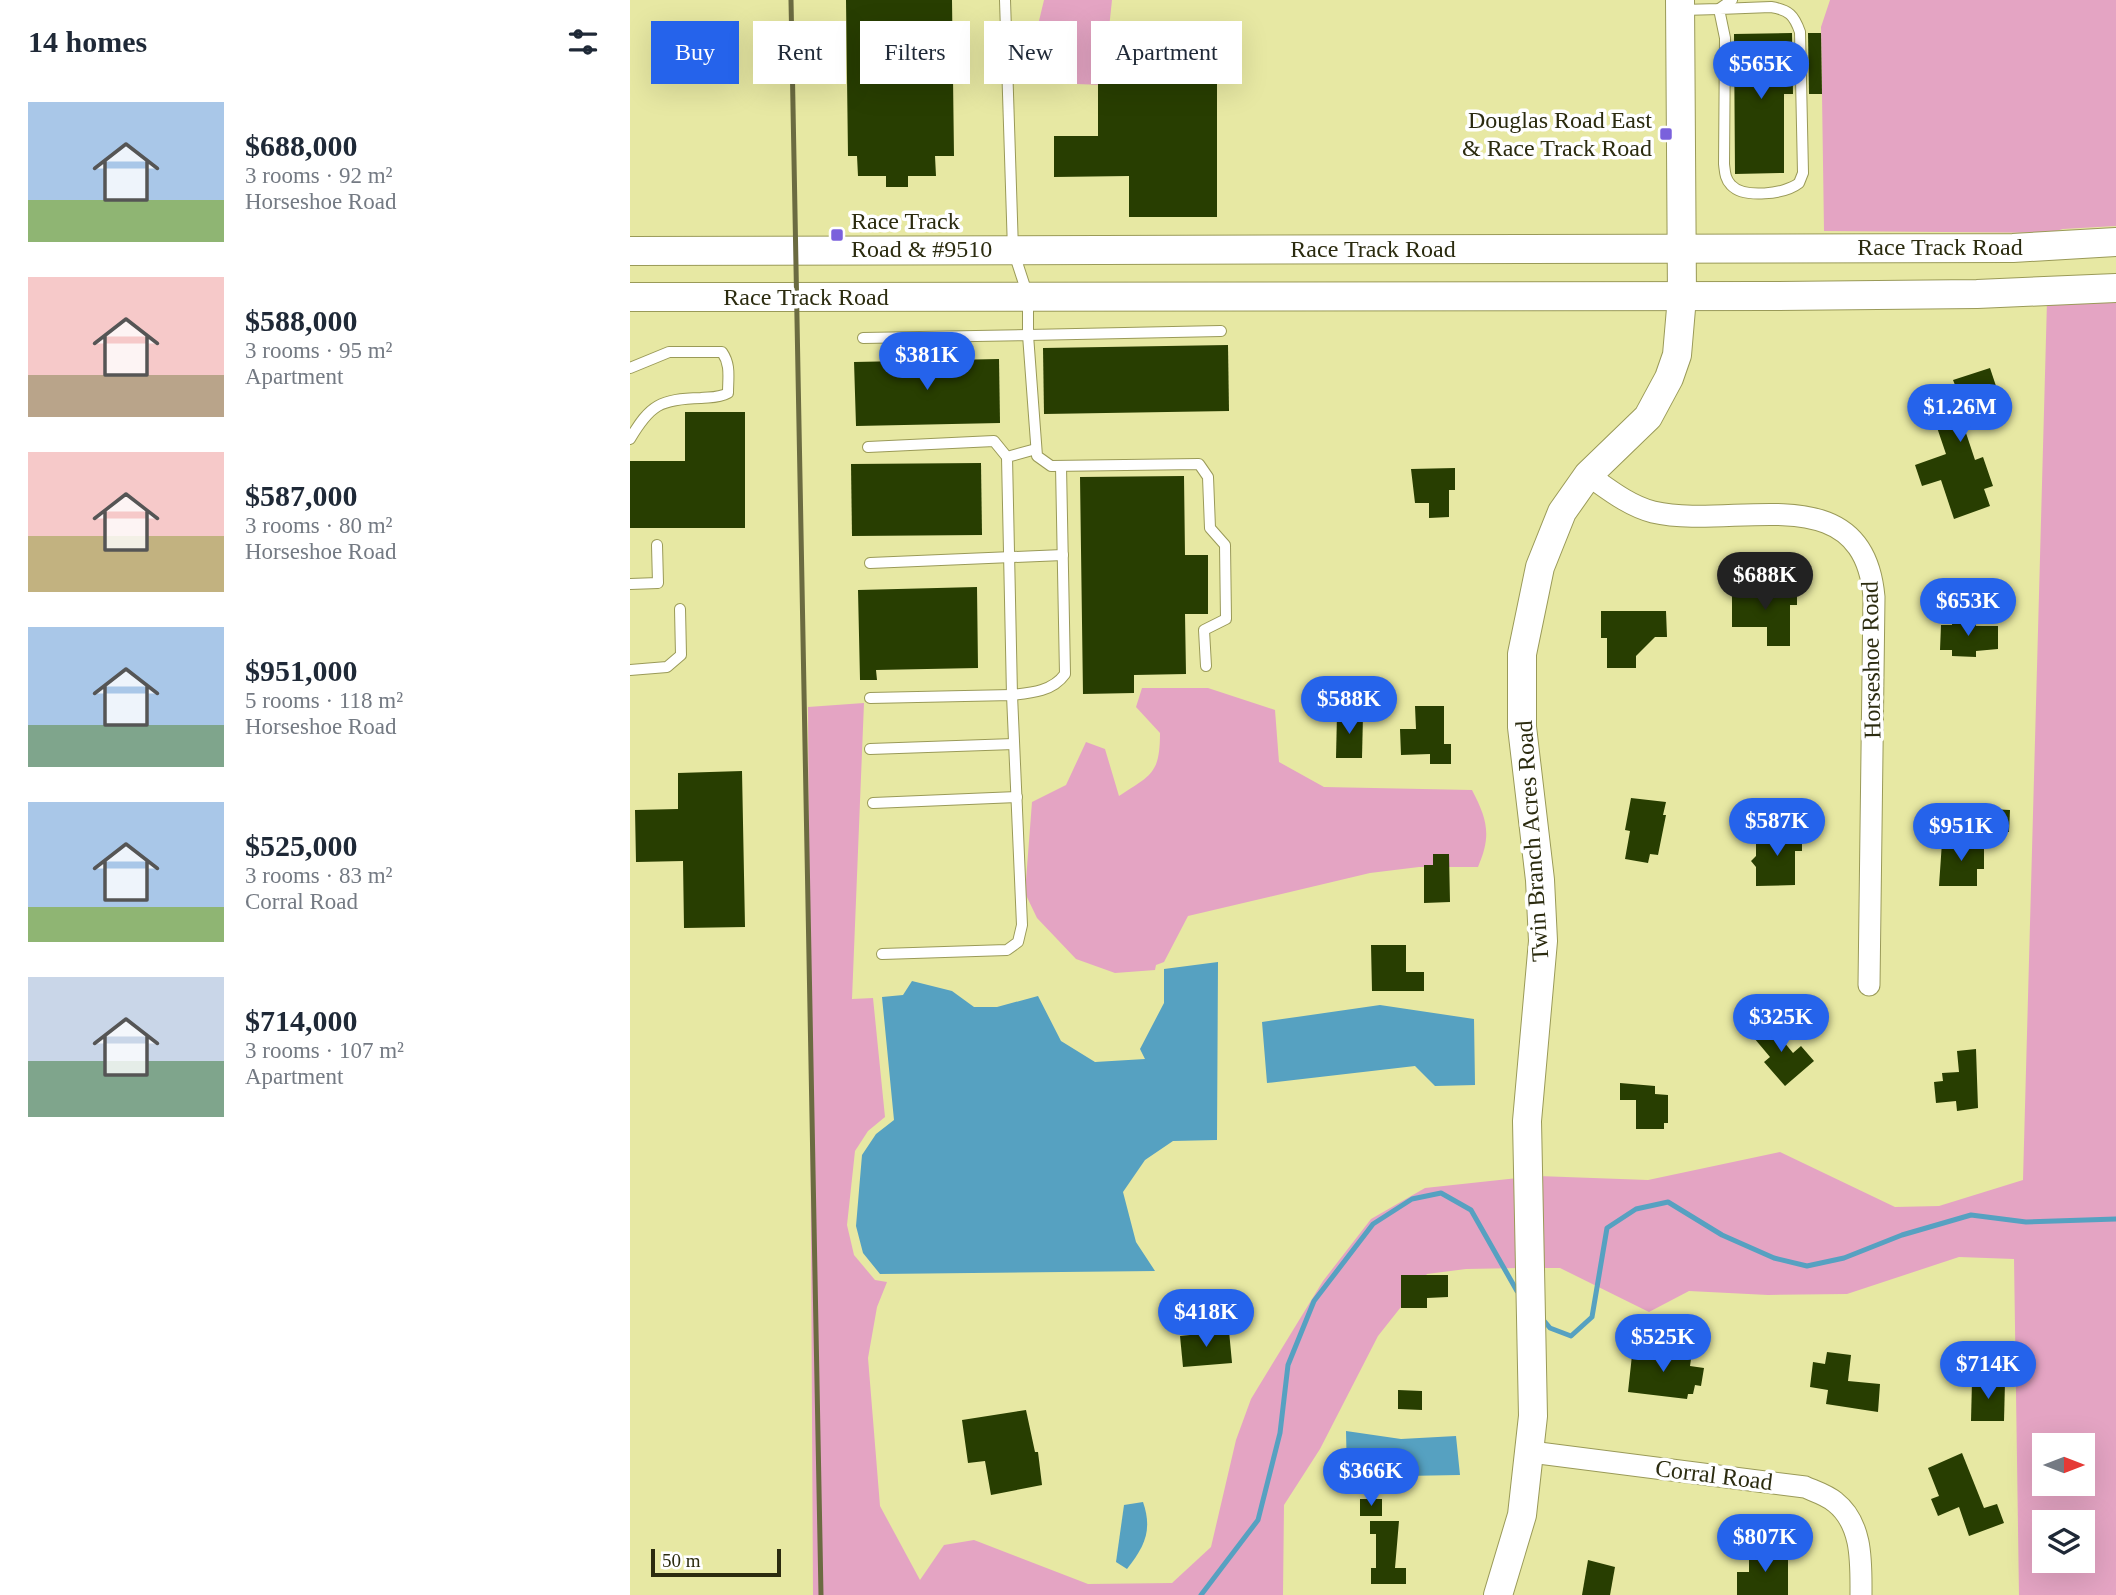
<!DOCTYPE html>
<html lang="en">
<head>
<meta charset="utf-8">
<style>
	body { margin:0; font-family:Georgia,serif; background:#f6f6f7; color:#1f2937; height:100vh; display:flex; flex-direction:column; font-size:26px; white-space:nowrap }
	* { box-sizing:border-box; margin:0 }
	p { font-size:23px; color:#747a83 }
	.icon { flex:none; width:38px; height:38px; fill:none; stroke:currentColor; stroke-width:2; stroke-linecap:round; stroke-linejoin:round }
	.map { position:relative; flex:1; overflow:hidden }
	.details { display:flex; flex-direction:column; background:#fff; width:630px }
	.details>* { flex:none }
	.top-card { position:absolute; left:21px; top:21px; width:665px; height:63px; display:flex; gap:14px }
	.needle { width:46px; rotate:90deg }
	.controls { position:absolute; left:1402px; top:1433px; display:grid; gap:14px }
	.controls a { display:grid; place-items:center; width:63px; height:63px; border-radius:0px; background:#fff; box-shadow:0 7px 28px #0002; font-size:35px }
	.scale { position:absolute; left:21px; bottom:18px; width:130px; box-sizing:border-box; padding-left:7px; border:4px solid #2b2b0f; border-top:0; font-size:19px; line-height:24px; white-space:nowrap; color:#2b2b0f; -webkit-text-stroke:5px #fff; paint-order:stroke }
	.price { position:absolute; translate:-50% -60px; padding:0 16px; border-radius:24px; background:#2563eb; color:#fff; font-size:23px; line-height:46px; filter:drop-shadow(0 2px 4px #0008) }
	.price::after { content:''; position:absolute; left:50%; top:42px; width:21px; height:16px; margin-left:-10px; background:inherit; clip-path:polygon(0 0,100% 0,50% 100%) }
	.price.active { background:#222; color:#fff }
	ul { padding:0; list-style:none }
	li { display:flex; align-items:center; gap:21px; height:175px; padding:0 28px }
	li span { display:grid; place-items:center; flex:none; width:196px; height:140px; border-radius:0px; color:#555 }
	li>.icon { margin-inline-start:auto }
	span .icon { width:84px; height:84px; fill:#fffc; stroke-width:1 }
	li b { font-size:30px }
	h2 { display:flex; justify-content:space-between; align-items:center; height:84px; padding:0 28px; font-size:30px }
	.pill { padding:0 24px; border-radius:0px; background:#fff; box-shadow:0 7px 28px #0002; font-size:24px; line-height:63px }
	.pill.active { background:#2563eb; color:#fff }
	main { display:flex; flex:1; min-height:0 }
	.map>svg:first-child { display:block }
	.green { fill:#e4a4c3; fill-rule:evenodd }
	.water { fill:#56a1c1 }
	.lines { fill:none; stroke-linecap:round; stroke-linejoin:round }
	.stream { stroke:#56a1c1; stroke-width:5 }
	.building { fill:#283e01 }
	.lane-casing { stroke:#9a9a58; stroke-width:12 }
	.street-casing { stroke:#9a9a58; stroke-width:23 }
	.secondary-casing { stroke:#9a9a58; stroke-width:30 }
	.lane { stroke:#fff; stroke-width:10 }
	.street { stroke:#fff; stroke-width:21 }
	.secondary { stroke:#fff; stroke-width:28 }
	.rail { stroke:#6b6b41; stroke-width:5 }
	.poi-dot { fill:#7a61dc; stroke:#fff; stroke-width:2.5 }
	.labels { text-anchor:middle; stroke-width:7; stroke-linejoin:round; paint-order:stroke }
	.poi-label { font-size:24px; fill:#2b2b0f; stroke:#fff; text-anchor:end }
	.street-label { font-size:24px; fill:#2b2b0f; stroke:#fff }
</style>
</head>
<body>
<main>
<section class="details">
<h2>14 homes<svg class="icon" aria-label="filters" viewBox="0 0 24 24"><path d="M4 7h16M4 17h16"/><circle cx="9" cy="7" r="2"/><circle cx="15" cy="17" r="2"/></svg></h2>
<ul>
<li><span style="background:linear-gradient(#a9c7e8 70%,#8fb573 0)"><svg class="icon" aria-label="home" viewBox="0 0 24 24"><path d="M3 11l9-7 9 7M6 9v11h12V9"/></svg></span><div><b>$688,000</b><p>3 rooms · 92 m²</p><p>Horseshoe Road</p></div></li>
<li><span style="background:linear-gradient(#f6c9c9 70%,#b9a48a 0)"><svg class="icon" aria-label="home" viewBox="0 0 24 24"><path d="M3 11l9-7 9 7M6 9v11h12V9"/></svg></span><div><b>$588,000</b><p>3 rooms · 95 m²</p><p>Apartment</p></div></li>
<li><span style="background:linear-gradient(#f6c9c9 60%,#c2b280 0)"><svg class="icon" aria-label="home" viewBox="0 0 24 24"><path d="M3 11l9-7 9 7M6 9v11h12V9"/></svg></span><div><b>$587,000</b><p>3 rooms · 80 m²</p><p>Horseshoe Road</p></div></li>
<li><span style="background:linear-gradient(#a9c7e8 70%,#7fa58c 0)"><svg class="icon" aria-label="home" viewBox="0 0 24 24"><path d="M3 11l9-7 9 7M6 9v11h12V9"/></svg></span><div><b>$951,000</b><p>5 rooms · 118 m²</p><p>Horseshoe Road</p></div></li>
<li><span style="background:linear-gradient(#a9c7e8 75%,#8fb573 0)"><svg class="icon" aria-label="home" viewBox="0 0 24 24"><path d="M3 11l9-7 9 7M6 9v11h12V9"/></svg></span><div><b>$525,000</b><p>3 rooms · 83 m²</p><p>Corral Road</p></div></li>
<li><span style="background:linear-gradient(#c9d6e8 60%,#7fa58c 0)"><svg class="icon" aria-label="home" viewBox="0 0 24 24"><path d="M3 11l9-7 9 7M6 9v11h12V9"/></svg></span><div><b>$714,000</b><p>3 rooms · 107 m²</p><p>Apartment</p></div></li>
</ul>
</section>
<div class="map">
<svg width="1486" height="1595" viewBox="0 0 1486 1595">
	<rect width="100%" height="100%" fill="#e7e8a3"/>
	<!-- green -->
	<g class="green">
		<path d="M414,0h68l-9,85 -55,-2 -15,-37z"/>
		<path d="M1200,0h286v226l-53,3 -14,4 -225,-2 -3,-204z"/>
		<path d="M1486,297v1298h-97l-5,-336 -55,-2 -112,37 -79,1 -79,-4 -40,21 -89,-44h-20l-2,-92 110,4 132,-28 115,55 44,-1 84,-26 24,-879zM1414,1446h38v38h-38zM1414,1522h38v39h-38z"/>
		<path d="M512,688h66l67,22 4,52 45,25 148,3c15,29 20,45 6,77h-59l-49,6 -182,43 -24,46 -8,3 -1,5 -40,3 -39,-14 -39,-41 -12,-25 7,-91 34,-17 20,-43 19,7 14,47c32,-21 41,-22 41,-63l-24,-26z"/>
		<path d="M234,703l-12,296 21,-1 12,119 -17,14 -13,20 -8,74 7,30 21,25 12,2 -10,25 -9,51 12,148 40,74 24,-35 30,-5 114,44 84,-1 39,-36 25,-107 15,-41 72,-118 48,-62 54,-31 93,-10 2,90 -54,1 -39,5 -49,62 -58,113 -36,56 -1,90h-470l-5,-888z"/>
	</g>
	<!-- water -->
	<g class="water">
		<path d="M588,962l-1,178 -44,1 -28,19 -22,32 13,50 19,29 -275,3 -17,-21 -7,-27 6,-71 14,-21 18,-14 -12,-123 21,-2 9,-14 40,10 22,16h23l41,-11 23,45 34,21 50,-3 -5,-10 24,-46v-34z"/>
		<path d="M750,1005l94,14 1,66 -40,1 -20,-20 -148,17 -5,-61z"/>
		<path d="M716,1431l55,8 55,-3 4,39 -113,2z"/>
		<path d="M513,1502c10,29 1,45 -16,67l-11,-7 8,-57z"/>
	</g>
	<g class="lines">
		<!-- stream -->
		<g class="stream">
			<path d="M915,1322l5,6 21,8 21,-19 15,-89 29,-19 32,-7 54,33 52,23 33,8 37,-8 58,-23 69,-20 55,7 90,-3"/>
			<path d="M571,1595l57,-75 22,-87 8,-68 26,-64 59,-77 39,-25 29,-6 30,17 46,81"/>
		</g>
	</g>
	<!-- building -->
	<g class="building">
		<path d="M216,0h106l2,156h-19l1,20h-28v11h-22v-11h-28l-1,-20h-9z"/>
		<path d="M1162,33l1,61h-9v79l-49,1 -1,-140z"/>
		<path d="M1178,33h13l1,61h-13z"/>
		<path d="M468,84h119v133h-88v-41l-75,1v-41h44z"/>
		<path d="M598,345l1,66 -185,3 -1,-66z"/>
		<path d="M369,359l1,64 -144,3 -2,-64z"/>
		<path d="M1360,368l11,33 -41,14 15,45 8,-3 10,29 -9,3 6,17 -36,13 -13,-39 -19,6 -7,-21 31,-11 -20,-59 29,-10 -2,-5z"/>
		<path d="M55,412h60v116h-115v-67h55z"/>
		<path d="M351,463l1,72 -130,1 -1,-72z"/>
		<path d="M825,468v22h-6v27l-20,1v-15h-14l-4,-34z"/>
		<path d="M554,476l1,79h23v59h-23l1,60 -52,1v18l-51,1 -3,-217z"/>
		<path d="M347,587l1,81 -102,2 1,10h-17l-2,-90z"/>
		<path d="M1142,588h25v17h-7v41h-23v-19h-35v-37z"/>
		<path d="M971,611h65l1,26h-12l-19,19v12h-29v-30h-6z"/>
		<path d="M1322,619l24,1v6h22v23l-22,2v6l-24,-1v-6h-12l1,-25h11z"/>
		<path d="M785,706h29v38h7v20h-21v-10l-29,1 -1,-26h16z"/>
		<path d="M707,714l26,1 -1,43h-26z"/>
		<path d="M112,771l3,156 -61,1 -1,-67 -47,1 -1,-52 43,-1v-36z"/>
		<path d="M1001,798l35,4 -3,13h3l-8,40 -8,-1 -2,9 -23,-4 5,-28 -5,-1z"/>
		<path d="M1359,809l21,1 -1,22 -21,-1z"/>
		<path d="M1126,832h46v19h-7v34l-39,1v-19l-5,-6 5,-5z"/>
		<path d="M1312,842h42v27h-7v17h-38z"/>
		<path d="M803,854h16l1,48 -26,1v-38h9z"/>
		<path d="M741,945h35v27h18v19h-52z"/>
		<path d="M1135,1019l28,34 8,-7 13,15 -29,25 -21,-24 6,-5 -21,-25z"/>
		<path d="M1346,1049l2,59 -21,3 -1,-10 -20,2 -2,-21 9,-1 -1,-8 17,-1 -2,-21z"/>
		<path d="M990,1083l35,3v8l13,1v28h-4v6h-28v-29h-16z"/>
		<path d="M771,1275h47v22l-21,1v10h-26z"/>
		<path d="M599,1331l3,32 -49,4 -3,-31z"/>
		<path d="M1003,1346l24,3 -1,5 35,5 -1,7 14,2 -3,18 -6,-1 -2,9h-5l-1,5 -59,-7z"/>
		<path d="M1197,1352l24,3 -3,26 32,3 -2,28 -52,-8 2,-14 -18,-3 3,-25 12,2z"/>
		<path d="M1342,1381l33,1 -1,39h-33z"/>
		<path d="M768,1390l24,1v19l-24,-1z"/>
		<path d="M396,1410l9,42h3l4,33 -51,10 -6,-34 -17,2 -6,-43z"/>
		<path d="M1332,1453l22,55 13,-4 7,19 -35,13 -10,-29 -21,9 -7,-17 8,-3 -11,-28z"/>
		<rect x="730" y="1499" width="22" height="17"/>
		<path d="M740,1521h29l-4,47h11v16h-35v-16h5v-34h-6z"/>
		<path d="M1126,1547l5,5h15l5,-5 7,8v40h-51v-23h12v-18z"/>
		<path d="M958,1560l27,7 -5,28h-28z"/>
	</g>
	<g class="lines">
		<defs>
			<g id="lane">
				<path d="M375,0l8,250 15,46v39l193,-4"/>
				<path d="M1141,7c18,3 23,8 29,25l3,141 -4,10c-14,11 -55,16 -68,2 -6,-6 -6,-13 -7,-21l1,-126 -6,-29z"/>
				<path d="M1052,10l37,-1 13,-9"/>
				<path d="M233,338l165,-3 9,121 14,10 148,-2 9,13 2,51 15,17 1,74 -22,11 2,36"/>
				<path d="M0,368l39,-16h53c9,13 6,25 6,41 -9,5 -17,4 -27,5 -41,1 -51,7 -71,41"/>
				<path d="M238,447l126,-6 13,16"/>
				<path d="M406,449l-29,8 5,238c20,-2 41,-4 53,-21l-4,-208"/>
				<path d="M240,563l193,-8"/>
				<path d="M0,584l28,-1 -1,-38"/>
				<path d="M0,670l37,-3 14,-12 -1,-46"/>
				<path d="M240,698l142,-3 10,230 -4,17 -11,8 -125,4"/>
				<path d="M240,749l144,-5"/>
				<path d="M243,803l144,-6"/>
			</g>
			<g id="street">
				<path d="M958,475c20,14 41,31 65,37 82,19 210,-39 221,85l-5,388"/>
				<path d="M901,1452l274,35c9,4 22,8 30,15 28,22 26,61 26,93"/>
			</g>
			<g id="secondary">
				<path d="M0,251l1383,-3 103,-6"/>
				<path d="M0,297l1147,-1 200,-2 139,-6"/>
				<path d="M868,1595l24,-80 11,-99 -6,-295 16,-180 -3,-61 -18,-153v-73l18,-87 22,-55 26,-37 60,-58 21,-39 8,-23 5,-58 -2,-297"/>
			</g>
		</defs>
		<!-- lane casing -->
		<use href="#lane" class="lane-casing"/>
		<!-- street casing -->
		<use href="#street" class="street-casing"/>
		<!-- secondary casing -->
		<use href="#secondary" class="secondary-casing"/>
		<!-- lane -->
		<use href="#lane" class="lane"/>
		<!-- street -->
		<use href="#street" class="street"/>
		<!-- secondary -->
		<use href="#secondary" class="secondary"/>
		<!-- rail -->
		<path class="rail" d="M161,0l30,1595"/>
	</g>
	<!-- markers -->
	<g class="poi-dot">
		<rect x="1029" y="127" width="14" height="14" rx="3.5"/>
		<rect x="200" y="228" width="14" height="14" rx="3.5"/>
	</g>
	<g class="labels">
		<!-- poi labels -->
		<g class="poi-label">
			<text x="1022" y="128">Douglas Road East<tspan x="1022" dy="28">&amp; Race Track Road</tspan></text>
			<text x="221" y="229" text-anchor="start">Race Track<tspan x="221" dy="28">Road &amp; #9510</tspan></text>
		</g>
		<!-- street labels -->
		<g class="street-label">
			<text x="1310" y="255">Race Track Road</text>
			<text x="743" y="257">Race Track Road</text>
			<text x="176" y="305">Race Track Road</text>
			<text transform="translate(1241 660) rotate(-91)" y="8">Horseshoe Road</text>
			<text transform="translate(902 841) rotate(-94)" y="8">Twin Branch Acres Road</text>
			<text transform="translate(1084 1475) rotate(7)" y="8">Corral Road</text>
		</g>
	</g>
</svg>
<div class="controls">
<a><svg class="needle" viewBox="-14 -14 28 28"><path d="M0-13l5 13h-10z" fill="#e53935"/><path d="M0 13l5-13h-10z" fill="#747a83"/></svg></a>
<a><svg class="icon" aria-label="layers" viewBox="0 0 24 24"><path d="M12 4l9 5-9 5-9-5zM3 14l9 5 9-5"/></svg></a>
</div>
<div class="scale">50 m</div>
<b class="price" style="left:1131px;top:101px">$565K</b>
<b class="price" style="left:297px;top:392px">$381K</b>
<b class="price" style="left:1330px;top:444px">$1.26M</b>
<b class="price active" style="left:1135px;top:612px">$688K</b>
<b class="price" style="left:1338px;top:638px">$653K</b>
<b class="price" style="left:719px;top:736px">$588K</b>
<b class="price" style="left:1147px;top:858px">$587K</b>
<b class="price" style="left:1331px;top:863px">$951K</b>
<b class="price" style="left:1151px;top:1054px">$325K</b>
<b class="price" style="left:576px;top:1349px">$418K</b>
<b class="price" style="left:1033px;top:1374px">$525K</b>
<b class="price" style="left:1358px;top:1401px">$714K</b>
<b class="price" style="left:741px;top:1508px">$366K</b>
<b class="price" style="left:1135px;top:1574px">$807K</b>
<div class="top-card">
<a class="pill active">Buy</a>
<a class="pill">Rent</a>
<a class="pill">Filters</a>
<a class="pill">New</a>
<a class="pill">Apartment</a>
</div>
</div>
</main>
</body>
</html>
